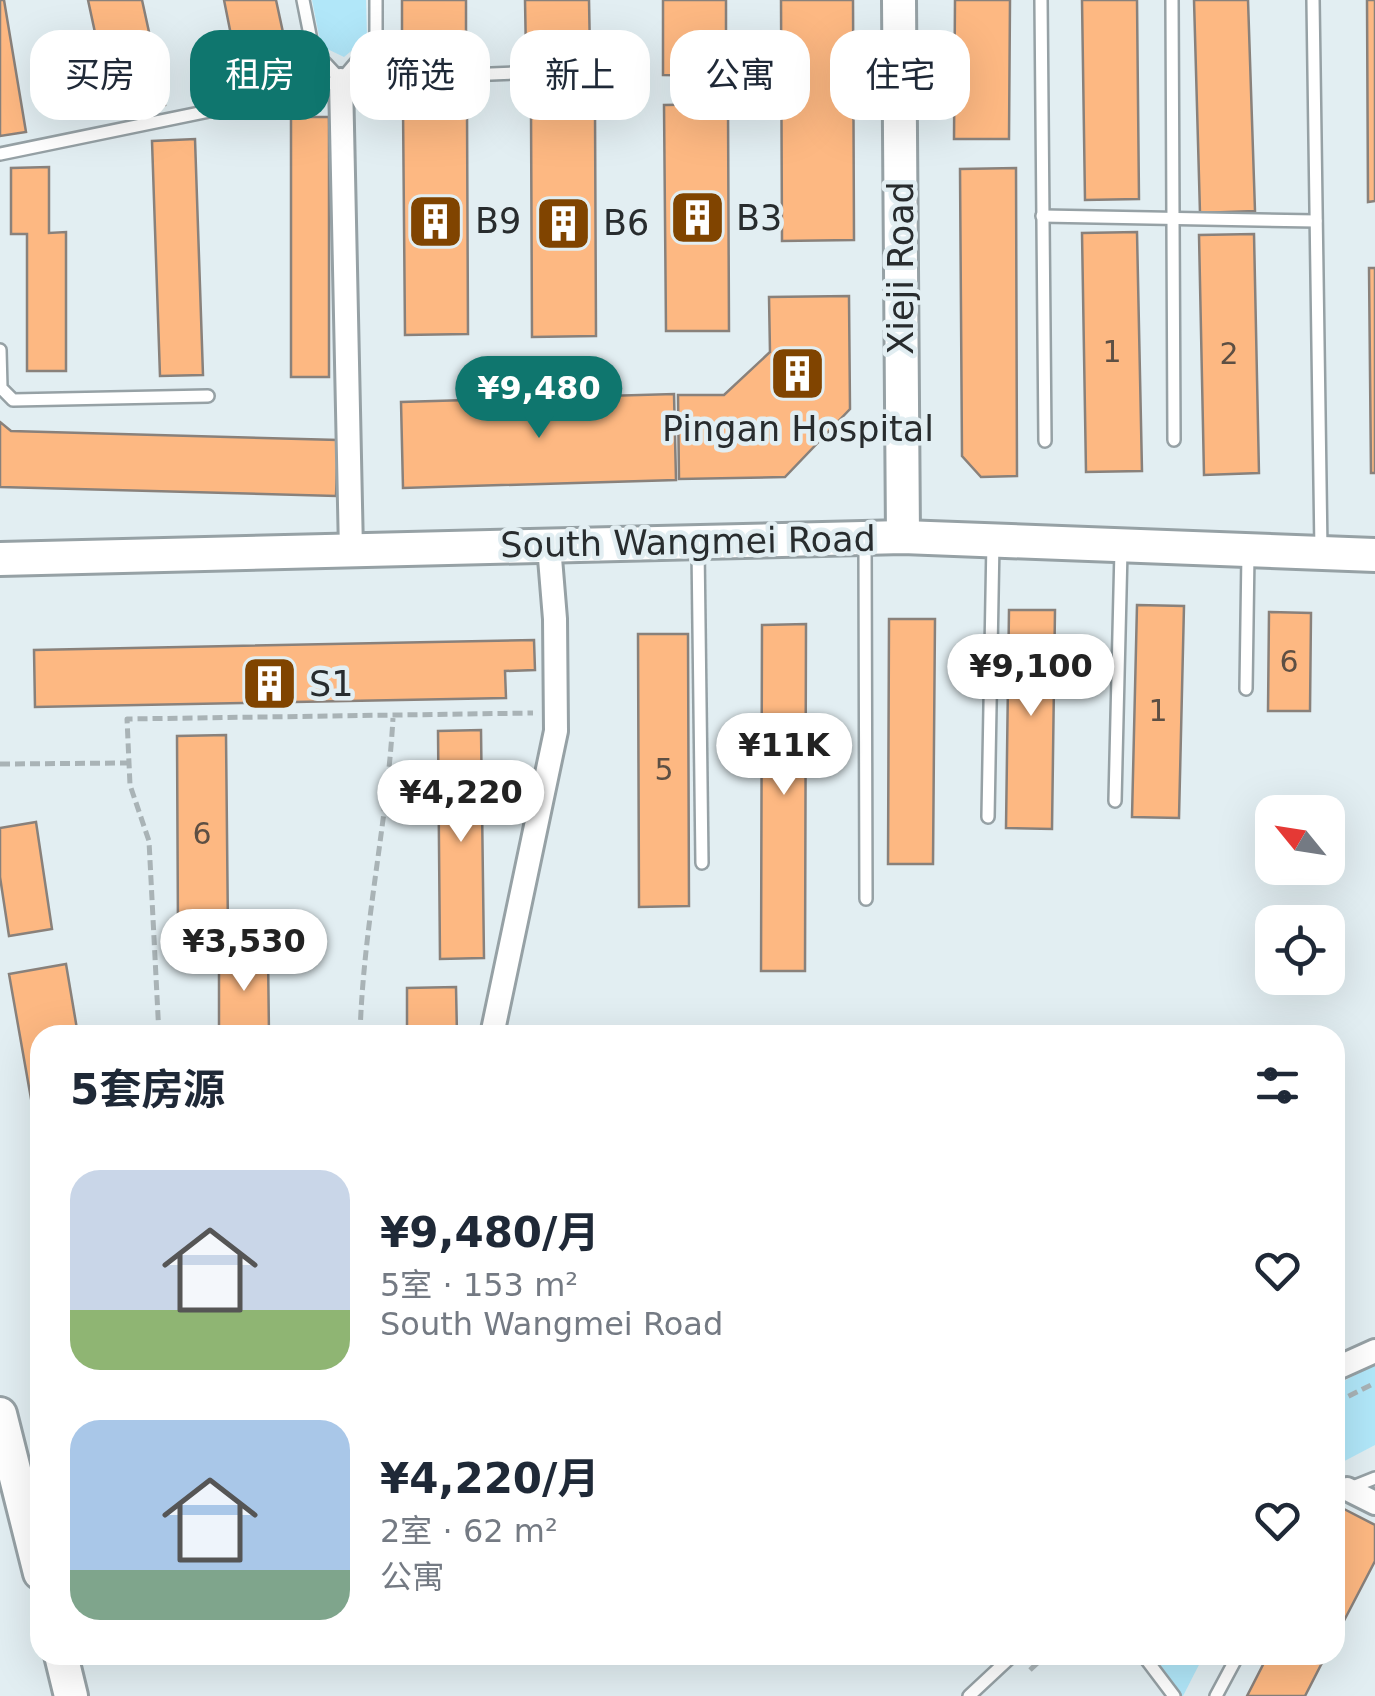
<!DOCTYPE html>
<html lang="zh">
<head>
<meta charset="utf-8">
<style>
	body { margin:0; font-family:"DejaVu Sans","Noto Sans SC",sans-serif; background:#f6f6f7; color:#1f2937; height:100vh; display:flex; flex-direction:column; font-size:38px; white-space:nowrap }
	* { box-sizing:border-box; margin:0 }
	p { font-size:32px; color:#747a83 }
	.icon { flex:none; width:55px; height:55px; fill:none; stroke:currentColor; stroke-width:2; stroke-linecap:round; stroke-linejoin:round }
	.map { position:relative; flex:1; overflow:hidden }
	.side { position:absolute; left:30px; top:1025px; width:1315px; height:640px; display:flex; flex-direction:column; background:#fff; border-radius:30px; box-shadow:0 10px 40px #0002 }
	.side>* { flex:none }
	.banner { position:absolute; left:30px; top:30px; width:1315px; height:90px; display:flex; gap:20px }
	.needle { width:65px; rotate:300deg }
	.controls { position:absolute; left:1255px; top:795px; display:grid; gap:20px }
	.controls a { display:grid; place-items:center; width:90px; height:90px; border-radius:20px; background:#fff; box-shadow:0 10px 40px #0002; font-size:50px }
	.price { position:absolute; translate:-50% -85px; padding:0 22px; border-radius:35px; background:#fff; color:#222; font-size:32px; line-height:65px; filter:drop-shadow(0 2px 5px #0008) }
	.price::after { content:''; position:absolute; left:50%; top:60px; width:30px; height:22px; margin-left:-15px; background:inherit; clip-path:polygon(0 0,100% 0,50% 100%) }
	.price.current { background:#0f766e; color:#fff }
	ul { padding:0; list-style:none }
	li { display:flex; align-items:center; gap:30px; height:250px; padding:0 40px }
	li span { display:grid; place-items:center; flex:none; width:280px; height:200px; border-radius:30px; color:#555 }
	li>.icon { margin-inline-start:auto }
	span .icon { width:120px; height:120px; fill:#fffc; stroke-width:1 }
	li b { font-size:42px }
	h2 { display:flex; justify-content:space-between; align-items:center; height:120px; padding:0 40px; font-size:42px }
	.tag { padding:0 35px; border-radius:30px; background:#fff; box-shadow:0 10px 40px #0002; font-size:35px; line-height:90px }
	.tag.current { background:#0f766e; color:#fff }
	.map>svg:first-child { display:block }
	.green { fill:#b1e7f9 }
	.building { fill:#fdb882; stroke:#89817b; stroke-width:2.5 }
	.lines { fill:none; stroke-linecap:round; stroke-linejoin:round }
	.lane-casing { stroke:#96a1a5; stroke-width:16 }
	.street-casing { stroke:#96a1a5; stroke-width:28 }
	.secondary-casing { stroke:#96a1a5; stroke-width:38 }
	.path { stroke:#a9b3b6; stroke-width:5; stroke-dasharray:10 5; stroke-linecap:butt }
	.lane { stroke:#fff; stroke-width:11 }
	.street { stroke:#fff; stroke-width:22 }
	.secondary { stroke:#fff; stroke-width:32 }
	.labels { text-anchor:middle; stroke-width:9; stroke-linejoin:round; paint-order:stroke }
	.number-label { font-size:30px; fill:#5d4f43 }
	.poi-label { font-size:35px; fill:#282c2e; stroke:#e2eef2; text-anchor:start }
	.street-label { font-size:35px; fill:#282c2e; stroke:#e2eef2 }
</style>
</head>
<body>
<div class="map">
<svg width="1375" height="1696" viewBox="0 0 1375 1696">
	<rect width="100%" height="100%" fill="#e2eef2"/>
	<!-- green -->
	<g class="green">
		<path d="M312,0h54l1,38 -23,19 -23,-11z"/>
		<path d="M1375,1364v81l-40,21v-80z"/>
		<path d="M1154,1655h50l-21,41h-2z"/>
	</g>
	<!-- building -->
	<g class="building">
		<path d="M0,0h4l22,132 -26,4z"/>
		<path d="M88,0h54l23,105 -52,11z"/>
		<path d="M224,0h52l16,74 -51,11z"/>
		<rect x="402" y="0" width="64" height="52"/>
		<path d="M525,0h64l1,54 -64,1z"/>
		<path d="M663,0h63v76l-63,-1z"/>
		<path d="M781,0h72l1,240 -72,1z"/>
		<path d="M955,0h55l-1,139h-55z"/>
		<path d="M1082,0h55l2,199 -54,1z"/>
		<path d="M1194,0h54l7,211 -55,2z"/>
		<path d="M1367,0h8v201l-7,1z"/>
		<path d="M728,104l1,227h-63l-2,-226z"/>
		<path d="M403,108h64l1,226 -63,1z"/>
		<path d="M595,109l1,227 -64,1 -1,-227z"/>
		<rect x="291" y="117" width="38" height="260"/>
		<path d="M195,139l8,236 -43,1 -8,-235z"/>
		<path d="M49,167v66l17,-1v139h-39v-137h-16v-66z"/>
		<path d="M1016,168l1,308 -36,1 -19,-21 -2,-287z"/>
		<path d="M1137,232l5,239 -56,1 -4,-239z"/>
		<path d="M1254,234l5,239 -55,2 -5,-240z"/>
		<path d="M1369,268h6v205h-4z"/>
		<path d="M849,296l1,113 -65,68 -106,2 -1,-84h46l46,-43 -1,-55z"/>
		<path d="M674,394l2,86 -273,8 -2,-86z"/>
		<path d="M0,422l11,9 327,9 -2,56 -336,-9z"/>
		<path d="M1137,605l47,1 -5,212 -47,-1z"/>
		<path d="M1009,610h46l-3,219 -46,-1z"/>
		<path d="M1269,612l42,1 -1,98h-42z"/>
		<path d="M889,619h46l-2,245h-45z"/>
		<path d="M806,624l-1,347h-44l1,-346z"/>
		<path d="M638,634h50l1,272 -50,1z"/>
		<path d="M534,640l1,30 -30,1 1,27 -471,9 -1,-57z"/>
		<path d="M481,730l3,228 -44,1 -2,-228z"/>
		<path d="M226,735l2,197 -50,1 -1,-197z"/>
		<path d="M36,822l16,107 -43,7 -9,-59v-49z"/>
		<path d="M268,953l1,82h-50v-81z"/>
		<path d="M66,964l12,71h-38l-1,109 -30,-170z"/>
		<path d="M456,987l1,48h-50v-47z"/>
		<path d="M1344,1509l31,16v36l-40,77v-111z"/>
		<path d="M1268,1655h58l-21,41h-58z"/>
	</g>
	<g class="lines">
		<defs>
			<g id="lane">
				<path d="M303,0l10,50 28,30 35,-41v-39"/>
				<path d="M1041,0l4,441"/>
				<path d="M1172,0l2,440"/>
				<path d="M1313,0l8,551"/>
				<path d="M0,154l306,-63 35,-11 274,-11"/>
				<path d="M1042,216l274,5"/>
				<path d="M0,350l1,38 12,12 195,-4"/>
				<path d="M865,543l1,356"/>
				<path d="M698,547l4,316"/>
				<path d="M1246,689l2,-136"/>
				<path d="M1115,801l6,-251"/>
				<path d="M988,817l5,-276"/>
				<path d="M1335,1494l40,-16"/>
				<path d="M1143,1655l31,41"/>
				<path d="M969,1696l44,-41"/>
				<path d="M1216,1696l22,-41"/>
			</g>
			<g id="street">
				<path d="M341,80l10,471"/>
				<path d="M492,1035l64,-304 -1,-112 -6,-73"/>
				<path d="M1335,1369l40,-18"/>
				<path d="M1347,1489l28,14"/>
			</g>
			<g id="secondary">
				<path d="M899,0l4,537"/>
				<path d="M0,559l903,-22 472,18"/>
				<path d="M0,1414l40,159"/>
				<path d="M61,1655l10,41"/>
			</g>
		</defs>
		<!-- lane casing -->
		<use href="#lane" class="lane-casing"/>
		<!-- street casing -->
		<use href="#street" class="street-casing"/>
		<!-- secondary casing -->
		<use href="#secondary" class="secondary-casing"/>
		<!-- path -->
		<g class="path">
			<path d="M0,764l129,-1"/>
			<path d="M159,1035l-10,-194 -19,-56 -3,-66 406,-6"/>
			<path d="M360,1035c3,-107 27,-210 33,-317"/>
			<path d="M1335,1403l40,-20"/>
			<path d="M1030,1670l16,-15"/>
		</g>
		<!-- lane -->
		<use href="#lane" class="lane"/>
		<!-- street -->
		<use href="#street" class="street"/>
		<!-- secondary -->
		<use href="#secondary" class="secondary"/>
	</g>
	<!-- icons -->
	<defs>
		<symbol id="building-square" viewBox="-11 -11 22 22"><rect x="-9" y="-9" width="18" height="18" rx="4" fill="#804400" stroke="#e2eef2"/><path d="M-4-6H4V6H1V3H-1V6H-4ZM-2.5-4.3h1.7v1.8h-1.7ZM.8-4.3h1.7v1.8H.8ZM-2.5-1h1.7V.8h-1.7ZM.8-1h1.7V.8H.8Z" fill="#fff"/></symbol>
	</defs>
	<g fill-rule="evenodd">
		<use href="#building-square" x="666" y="186" width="63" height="63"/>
		<use href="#building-square" x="404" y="190" width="63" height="63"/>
		<use href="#building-square" x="532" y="192" width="63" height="63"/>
		<use href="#building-square" x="766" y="342" width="63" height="63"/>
		<use href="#building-square" x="238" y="652" width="63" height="63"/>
	</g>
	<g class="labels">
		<!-- number labels -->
		<g class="number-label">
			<text x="1112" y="362">1</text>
			<text x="1229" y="364">2</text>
			<text x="1289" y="672">6</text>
			<text x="1158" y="721">1</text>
			<text x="664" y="780">5</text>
			<text x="202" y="844">6</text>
		</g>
		<!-- poi labels -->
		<g class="poi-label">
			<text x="736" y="230">B3</text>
			<text x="475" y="233">B9</text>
			<text x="603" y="235">B6</text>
			<text x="798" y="441" text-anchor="middle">Pingan Hospital</text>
			<text x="309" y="696">S1</text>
		</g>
		<!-- street labels -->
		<g class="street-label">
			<text transform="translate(901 268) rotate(-90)" y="12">Xieji Road</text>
			<text transform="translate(688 542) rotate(-1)" y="12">South Wangmei Road</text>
		</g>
	</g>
</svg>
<div class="controls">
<a><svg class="needle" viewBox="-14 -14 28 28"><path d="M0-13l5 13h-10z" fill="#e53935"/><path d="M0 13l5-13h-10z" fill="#747a83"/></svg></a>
<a><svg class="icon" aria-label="locate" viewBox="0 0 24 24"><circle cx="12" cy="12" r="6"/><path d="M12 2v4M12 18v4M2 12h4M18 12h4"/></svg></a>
</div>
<b class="price current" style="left:539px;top:441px">¥9,480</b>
<b class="price" style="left:1031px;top:719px">¥9,100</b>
<b class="price" style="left:784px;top:798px">¥11K</b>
<b class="price" style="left:461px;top:845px">¥4,220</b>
<b class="price" style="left:244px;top:994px">¥3,530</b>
<div class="banner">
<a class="tag">买房</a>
<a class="tag current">租房</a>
<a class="tag">筛选</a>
<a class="tag">新上</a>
<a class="tag">公寓</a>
<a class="tag">住宅</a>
</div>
<section class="side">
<h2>5套房源<svg class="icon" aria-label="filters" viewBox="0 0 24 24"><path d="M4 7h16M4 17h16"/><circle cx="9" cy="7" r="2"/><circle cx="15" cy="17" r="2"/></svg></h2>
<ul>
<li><span style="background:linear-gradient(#c9d6e8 70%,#8fb573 0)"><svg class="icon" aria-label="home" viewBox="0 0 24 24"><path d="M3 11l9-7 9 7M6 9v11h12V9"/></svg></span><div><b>¥9,480/月</b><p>5室 · 153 m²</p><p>South Wangmei Road</p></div><svg class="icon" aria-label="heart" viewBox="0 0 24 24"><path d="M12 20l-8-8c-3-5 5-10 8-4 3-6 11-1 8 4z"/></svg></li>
<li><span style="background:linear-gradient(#a9c7e8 75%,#7fa58c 0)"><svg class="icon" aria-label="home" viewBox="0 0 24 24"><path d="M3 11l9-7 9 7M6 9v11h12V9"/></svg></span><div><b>¥4,220/月</b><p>2室 · 62 m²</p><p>公寓</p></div><svg class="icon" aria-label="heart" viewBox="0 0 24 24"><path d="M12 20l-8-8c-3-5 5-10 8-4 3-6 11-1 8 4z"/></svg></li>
</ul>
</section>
</div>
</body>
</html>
